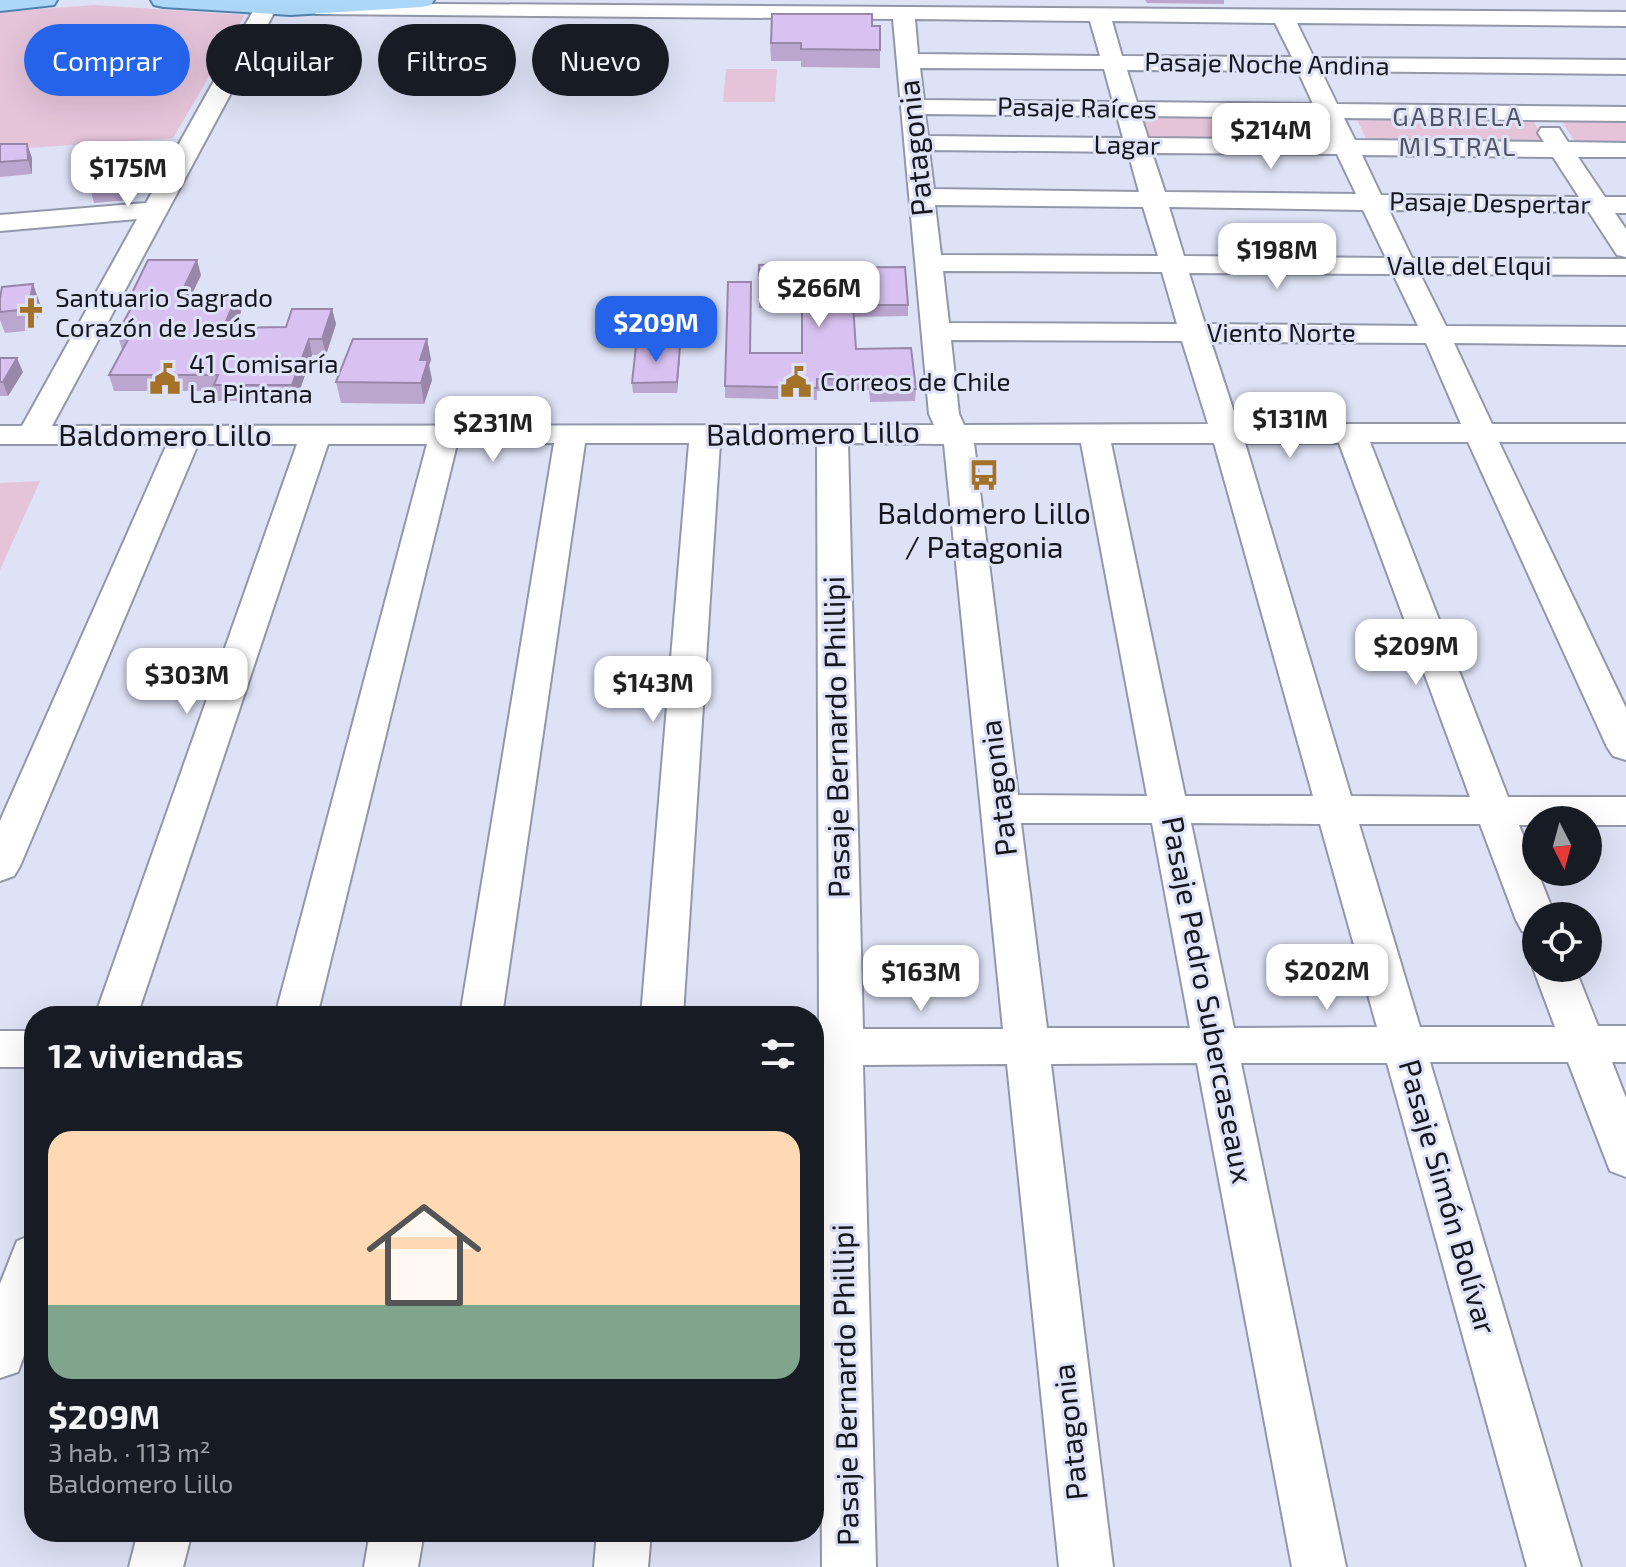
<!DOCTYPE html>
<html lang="es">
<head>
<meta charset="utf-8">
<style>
	body { margin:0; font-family:"Exo 2",sans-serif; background:#242831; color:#f1f3f6; height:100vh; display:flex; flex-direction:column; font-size:30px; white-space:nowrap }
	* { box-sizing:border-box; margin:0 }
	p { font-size:26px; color:#9ea1a6 }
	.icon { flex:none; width:44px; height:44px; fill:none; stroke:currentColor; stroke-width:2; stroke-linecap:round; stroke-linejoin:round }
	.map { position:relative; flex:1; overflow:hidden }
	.sheet { position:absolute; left:24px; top:1006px; width:800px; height:536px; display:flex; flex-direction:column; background:#171b24; border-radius:32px; box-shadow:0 8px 32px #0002 }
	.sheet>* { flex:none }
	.top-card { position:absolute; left:24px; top:24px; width:800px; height:72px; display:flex; gap:16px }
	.needle { width:52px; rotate:174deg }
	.fabs { position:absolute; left:1522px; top:806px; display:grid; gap:16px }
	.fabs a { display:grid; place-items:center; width:80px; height:80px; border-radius:50%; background:#171b24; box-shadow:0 8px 32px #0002; font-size:40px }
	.price { position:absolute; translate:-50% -68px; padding:0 18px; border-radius:16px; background:#fff; color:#222; font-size:26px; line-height:52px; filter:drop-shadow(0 2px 4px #0008) }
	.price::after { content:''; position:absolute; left:50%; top:48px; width:24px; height:18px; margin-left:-12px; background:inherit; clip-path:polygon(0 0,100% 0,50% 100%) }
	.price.selected { background:#2563eb; color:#fff }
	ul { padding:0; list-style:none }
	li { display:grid; align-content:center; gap:16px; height:424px; padding:0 24px }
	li+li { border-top:2px solid #363941 }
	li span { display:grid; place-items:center; height:248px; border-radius:24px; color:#555 }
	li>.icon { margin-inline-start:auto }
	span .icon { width:144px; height:144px; fill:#fffc; stroke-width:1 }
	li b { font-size:34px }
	h2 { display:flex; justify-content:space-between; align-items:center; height:96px; padding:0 24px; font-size:34px }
	.tag { padding:0 28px; border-radius:36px; background:#171b24; box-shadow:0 8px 32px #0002; font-size:28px; line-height:72px }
	.tag.selected { background:#2563eb; color:#fff }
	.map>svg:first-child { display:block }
	.green { fill:#e5c4da }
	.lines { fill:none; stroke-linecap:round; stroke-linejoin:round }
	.minor-casing { stroke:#9297a9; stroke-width:4 }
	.major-casing { stroke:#5482aa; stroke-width:4 }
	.minor { fill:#fff; fill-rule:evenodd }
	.major { fill:#acd7f9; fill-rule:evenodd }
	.wall { fill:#bba6cf }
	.shaded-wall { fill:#9887a9 }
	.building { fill:#d9c1f1; stroke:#9887a9; stroke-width:2 }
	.labels { text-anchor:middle; stroke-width:6; stroke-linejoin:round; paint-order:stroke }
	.far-street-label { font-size:26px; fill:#16171e; stroke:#dee2f6 }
	.far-neighbourhood-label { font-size:26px; letter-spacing:2px; fill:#505464; stroke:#dee2f6 }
	.far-poi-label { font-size:26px; fill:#16171e; stroke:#dee2f6; text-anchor:start }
	.street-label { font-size:30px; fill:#16171e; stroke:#dee2f6 }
	.poi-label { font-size:30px; fill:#16171e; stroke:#dee2f6 }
</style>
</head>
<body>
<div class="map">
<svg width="1626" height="1567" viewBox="0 0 1626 1567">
	<rect width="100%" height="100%" fill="#dee2f6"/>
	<!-- green -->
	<g class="green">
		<path d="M94,5l151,10 -72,123 -173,12v-138z"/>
		<path d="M726,69h51l-2,33h-52z"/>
		<path d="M1142,113l179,3 14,26 -186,-2z"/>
		<path d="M1355,115l176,1 16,29 -179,-2z"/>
		<path d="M1559,117l67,1v28l-49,-1z"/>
		<path d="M40,481l-40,89v-87z"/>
	</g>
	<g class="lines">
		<defs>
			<g id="minor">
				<path d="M259,0h22l-229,426 882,-1 -5,-11 -36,-395 -577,-5 -11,-6 3,-5 1318,9v14l-329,-3 17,35 312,2v14l-305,-3 16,33 289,3v14l-282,-3 11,22 189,2 -6,-9 3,-5h18l9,14 58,1v14h-48l27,40h21v16h-11l11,16v28l-9,-2 -28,-43 -200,-2 23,48 214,1v16l-206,-1 26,52 180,1v18l-172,-2 38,81h134v18h-127l127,266v52l-13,-4 -6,-9 -139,-305h-98l138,355h118v28h-38v-5h-52v5h-17l36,91h-19v20l-14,-5 -6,-11 -36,-96h-121l61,203h135l-22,-59 3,-6v6h39l23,58h28v36h-14l14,36v79l-16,-6 -42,-109h-138l151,505h-54l-140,-504h-146l105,504h-54l-95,-504 -146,1 62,503h-54l-52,-503 -144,1 13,502h-54l-3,-502h-5v-36h5l-2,-586h-97l-37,573h-42l48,-573h-104l-83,573h-42l94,-573 -97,1 -140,572h-42l152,-572h-99l-191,572h-42l202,-572h-99l-178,422 -6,10 -14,5v-60l167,-377h-167v-18h22l115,-207 -137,12v-16l146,-12zM915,19l175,2 10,35 -182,-2zM1112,21l163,2 17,34 -170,-1zM920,68l184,1 9,33 -189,-2zM1127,70l171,1 15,33 -176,-2zM925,114l192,2 6,22 -195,-2zM1141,116l179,2 10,22 -182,-2zM929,150l199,2 11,40 -205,-3zM1152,153l185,1 19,40 -191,-2zM1362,155l191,2 26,40 -198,-2zM935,205l208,2 15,49 -217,-1zM1169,207l194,3 23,48 -202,-2zM943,271l219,1 15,52 -228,-1zM1189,273l204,1 25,52 -213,-2zM951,340l231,1 26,83 -244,1 -5,-11zM1211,342l215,1 35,81h-223zM848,443l96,1 59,585h-140zM974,443h107l66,353 -129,-1zM1111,443h103l99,353h-128zM1245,443h94l131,354 -119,-1zM1021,823h131l38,205h-143zM1191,823l129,1 57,203 -143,1z"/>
				<rect x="0" y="1031" width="34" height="36"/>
				<path d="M34,1234v94l-16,44 -18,6v-94l17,-43z"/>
				<path d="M138,1532h54l-9,35h-54z"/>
				<path d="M370,1532h54l-6,35h-54z"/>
				<path d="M597,1532h54l-3,35h-54z"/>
			</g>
			<g id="major">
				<path d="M0,0h57l-3,5 -54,6z"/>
				<path d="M151,0h283l-3,5 -9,2 -131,8 -128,-8 -9,-2z"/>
			</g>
		</defs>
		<!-- minor casing -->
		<use href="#minor" class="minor-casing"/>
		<!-- major casing -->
		<use href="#major" class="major-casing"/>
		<!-- minor -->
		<use href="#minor" class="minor"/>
		<!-- major -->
		<use href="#major" class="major"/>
	</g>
	<!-- wall -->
	<g class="wall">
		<path d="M1145,0h79v4l-77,-1z"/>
		<path d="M770,39l110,11v18l-79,-1v-6h-30z"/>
		<path d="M0,144h27l5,14v16l-32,3z"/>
		<path d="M135,163l-6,37 -35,3 -5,-19z"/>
		<path d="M759,265l27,3 122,37v11l-54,1 2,32 60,40 -1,12 -45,1 -1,-12 -52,1v9l-92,-2v-12l77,-33v-45h-43z"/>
		<path d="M201,275l-10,21h46l4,16 -7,16 52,-1 46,-18 4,15 -10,31h-14l-16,46h-78l-3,-10h-101l-5,-16 14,-26h-1l-5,-15 15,-29 -2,-8z"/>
		<path d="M33,284l7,20 -5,26 -30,3 -5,-13v-22z"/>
		<path d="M427,339l4,21 -2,5 3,15 -8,24 -83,-1 -5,-21z"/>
		<path d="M680,356l-3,37h-44l-1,-10z"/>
		<path d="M0,358l23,14 -15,24h-8z"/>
	</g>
	<!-- shaded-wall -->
	<g class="shaded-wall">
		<path d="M27,144l5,14v16l-4,-14z"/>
		<path d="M130,144l5,19 -6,37 -5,-19z"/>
		<path d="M197,260l4,15 -17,36 -4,-15z"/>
		<path d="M33,284l7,20 -5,26 -7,-21z"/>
		<path d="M237,296l4,16 -14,32 -4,-16z"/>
		<path d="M332,309l4,15 -10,31 -4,-16z"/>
		<path d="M309,339l3,16 -16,46 -4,-16z"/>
		<path d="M427,339l4,21 -2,5 3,15 -8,24 -3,-21 -1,-23z"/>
		<path d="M680,346v10l-3,37v-11z"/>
		<path d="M17,358l6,14 -15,24 -5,-14z"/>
	</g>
	<!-- building -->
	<g class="building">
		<path d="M772,14h100v12h8v24l-79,-1v-6h-30z"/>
		<path d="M0,144h27l1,16 -28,2z"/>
		<path d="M130,144l-6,37 -35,3 7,-38z"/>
		<path d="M148,260h49l-17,36h57l-14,32 63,-1 6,-18h40l-10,30h-13l-17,46h-78l4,-10h-109l22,-41h-14l20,-37h-7z"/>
		<path d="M786,264v4l119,-1 3,38h-55l3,44 55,-1 5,41h-46l-1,-11 -52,1v9l-92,-2 3,-104h23l-1,71h52v-57l-43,1v-32z"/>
		<path d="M33,284l-5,25 -28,3v-14l2,-11z"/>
		<path d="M353,339h74l-7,21h8l-7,23 -85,-1z"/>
		<path d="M636,346h44l-3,36 -45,1z"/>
		<path d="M0,358h17l-14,24h-3z"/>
	</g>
	<!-- icons -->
	<defs>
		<symbol id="church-bare" viewBox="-9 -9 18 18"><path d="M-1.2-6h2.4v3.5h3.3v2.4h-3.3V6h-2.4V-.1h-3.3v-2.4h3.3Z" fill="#a37127" stroke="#dee2f6" stroke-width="2.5" paint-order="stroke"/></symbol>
		<symbol id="civic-bare" viewBox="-9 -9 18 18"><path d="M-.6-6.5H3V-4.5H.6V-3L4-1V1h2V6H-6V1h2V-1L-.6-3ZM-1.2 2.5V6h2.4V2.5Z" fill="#a37127" stroke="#dee2f6" stroke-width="2.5" paint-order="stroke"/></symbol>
		<symbol id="bus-bare" viewBox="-9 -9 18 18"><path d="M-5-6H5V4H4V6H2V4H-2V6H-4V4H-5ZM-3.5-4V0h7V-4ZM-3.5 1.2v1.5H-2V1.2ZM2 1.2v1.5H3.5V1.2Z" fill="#a37127" stroke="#dee2f6" stroke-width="2.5" paint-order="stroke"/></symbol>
	</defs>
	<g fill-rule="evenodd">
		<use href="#church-bare" x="9" y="291" width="44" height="44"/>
		<use href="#civic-bare" x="143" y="357" width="44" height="44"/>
		<use href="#civic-bare" x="774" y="360" width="44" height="44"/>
		<use href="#bus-bare" x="962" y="453" width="44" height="44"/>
	</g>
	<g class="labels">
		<!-- far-street labels -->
		<g class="far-street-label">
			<text transform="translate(1267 64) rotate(1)" y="9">Pasaje Noche Andina</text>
			<text transform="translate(1077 108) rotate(1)" y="9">Pasaje Raíces</text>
			<text transform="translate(1127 145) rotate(1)" y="9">Lagar</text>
			<text transform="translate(1490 203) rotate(1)" y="9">Pasaje Despertar</text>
			<text x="1469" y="275">Valle del Elqui</text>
			<text x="1281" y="342">Viento Norte</text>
		</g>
		<!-- far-neighbourhood labels -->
		<g class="far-neighbourhood-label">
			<text x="1458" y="126">GABRIELA<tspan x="1458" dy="30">MISTRAL</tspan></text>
		</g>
		<!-- far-poi labels -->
		<g class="far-poi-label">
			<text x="55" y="307">Santuario Sagrado<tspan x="55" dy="30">Corazón de Jesús</tspan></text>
			<text x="189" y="373">41 Comisaría<tspan x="189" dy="30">La Pintana</tspan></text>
			<text x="820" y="391">Correos de Chile</text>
		</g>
		<!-- street labels -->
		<g class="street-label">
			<text transform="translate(916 148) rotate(-96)" y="10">Patagonia</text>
			<text transform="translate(813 434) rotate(-1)" y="10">Baldomero Lillo</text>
			<text x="165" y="446">Baldomero Lillo</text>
			<text transform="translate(837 737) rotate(-91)" y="10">Pasaje Bernardo Phillipi</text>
			<text transform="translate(999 788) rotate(-97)" y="10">Patagonia</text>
			<text transform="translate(1207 1000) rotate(79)" y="10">Pasaje Pedro Subercaseaux</text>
			<text transform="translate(1447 1197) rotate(74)" y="10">Pasaje Simón Bolívar</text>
			<text transform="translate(846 1385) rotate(-91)" y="10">Pasaje Bernardo Phillipi</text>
			<text transform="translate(1071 1432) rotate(-96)" y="10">Patagonia</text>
		</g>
		<!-- poi labels -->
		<g class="poi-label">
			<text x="984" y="524">Baldomero Lillo<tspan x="984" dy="34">/ Patagonia</tspan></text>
		</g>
	</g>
</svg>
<div class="fabs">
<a><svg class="needle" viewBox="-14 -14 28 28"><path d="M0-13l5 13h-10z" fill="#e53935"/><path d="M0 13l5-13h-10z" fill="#9ea1a6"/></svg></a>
<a><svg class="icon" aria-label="locate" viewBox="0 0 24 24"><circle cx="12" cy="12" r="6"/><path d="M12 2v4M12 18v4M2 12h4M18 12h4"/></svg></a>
</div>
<b class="price" style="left:1271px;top:171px">$214M</b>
<b class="price" style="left:128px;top:209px">$175M</b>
<b class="price" style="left:1277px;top:291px">$198M</b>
<b class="price" style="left:819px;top:329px">$266M</b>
<b class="price selected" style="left:656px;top:364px">$209M</b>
<b class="price" style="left:1290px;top:460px">$131M</b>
<b class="price" style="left:493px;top:464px">$231M</b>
<b class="price" style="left:1416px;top:687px">$209M</b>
<b class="price" style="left:187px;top:716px">$303M</b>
<b class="price" style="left:653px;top:724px">$143M</b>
<b class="price" style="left:1327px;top:1012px">$202M</b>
<b class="price" style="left:921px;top:1013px">$163M</b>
<div class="top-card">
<a class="tag selected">Comprar</a>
<a class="tag">Alquilar</a>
<a class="tag">Filtros</a>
<a class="tag">Nuevo</a>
</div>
<section class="sheet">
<h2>12 viviendas<svg class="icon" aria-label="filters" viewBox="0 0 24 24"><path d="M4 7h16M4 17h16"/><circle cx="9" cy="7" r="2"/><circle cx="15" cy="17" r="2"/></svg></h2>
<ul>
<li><span style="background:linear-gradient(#ffd9b3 70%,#7fa58c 0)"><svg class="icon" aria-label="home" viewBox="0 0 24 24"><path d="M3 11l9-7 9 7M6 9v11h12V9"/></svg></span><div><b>$209M</b><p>3 hab. · 113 m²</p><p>Baldomero Lillo</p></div></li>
</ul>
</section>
</div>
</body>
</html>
